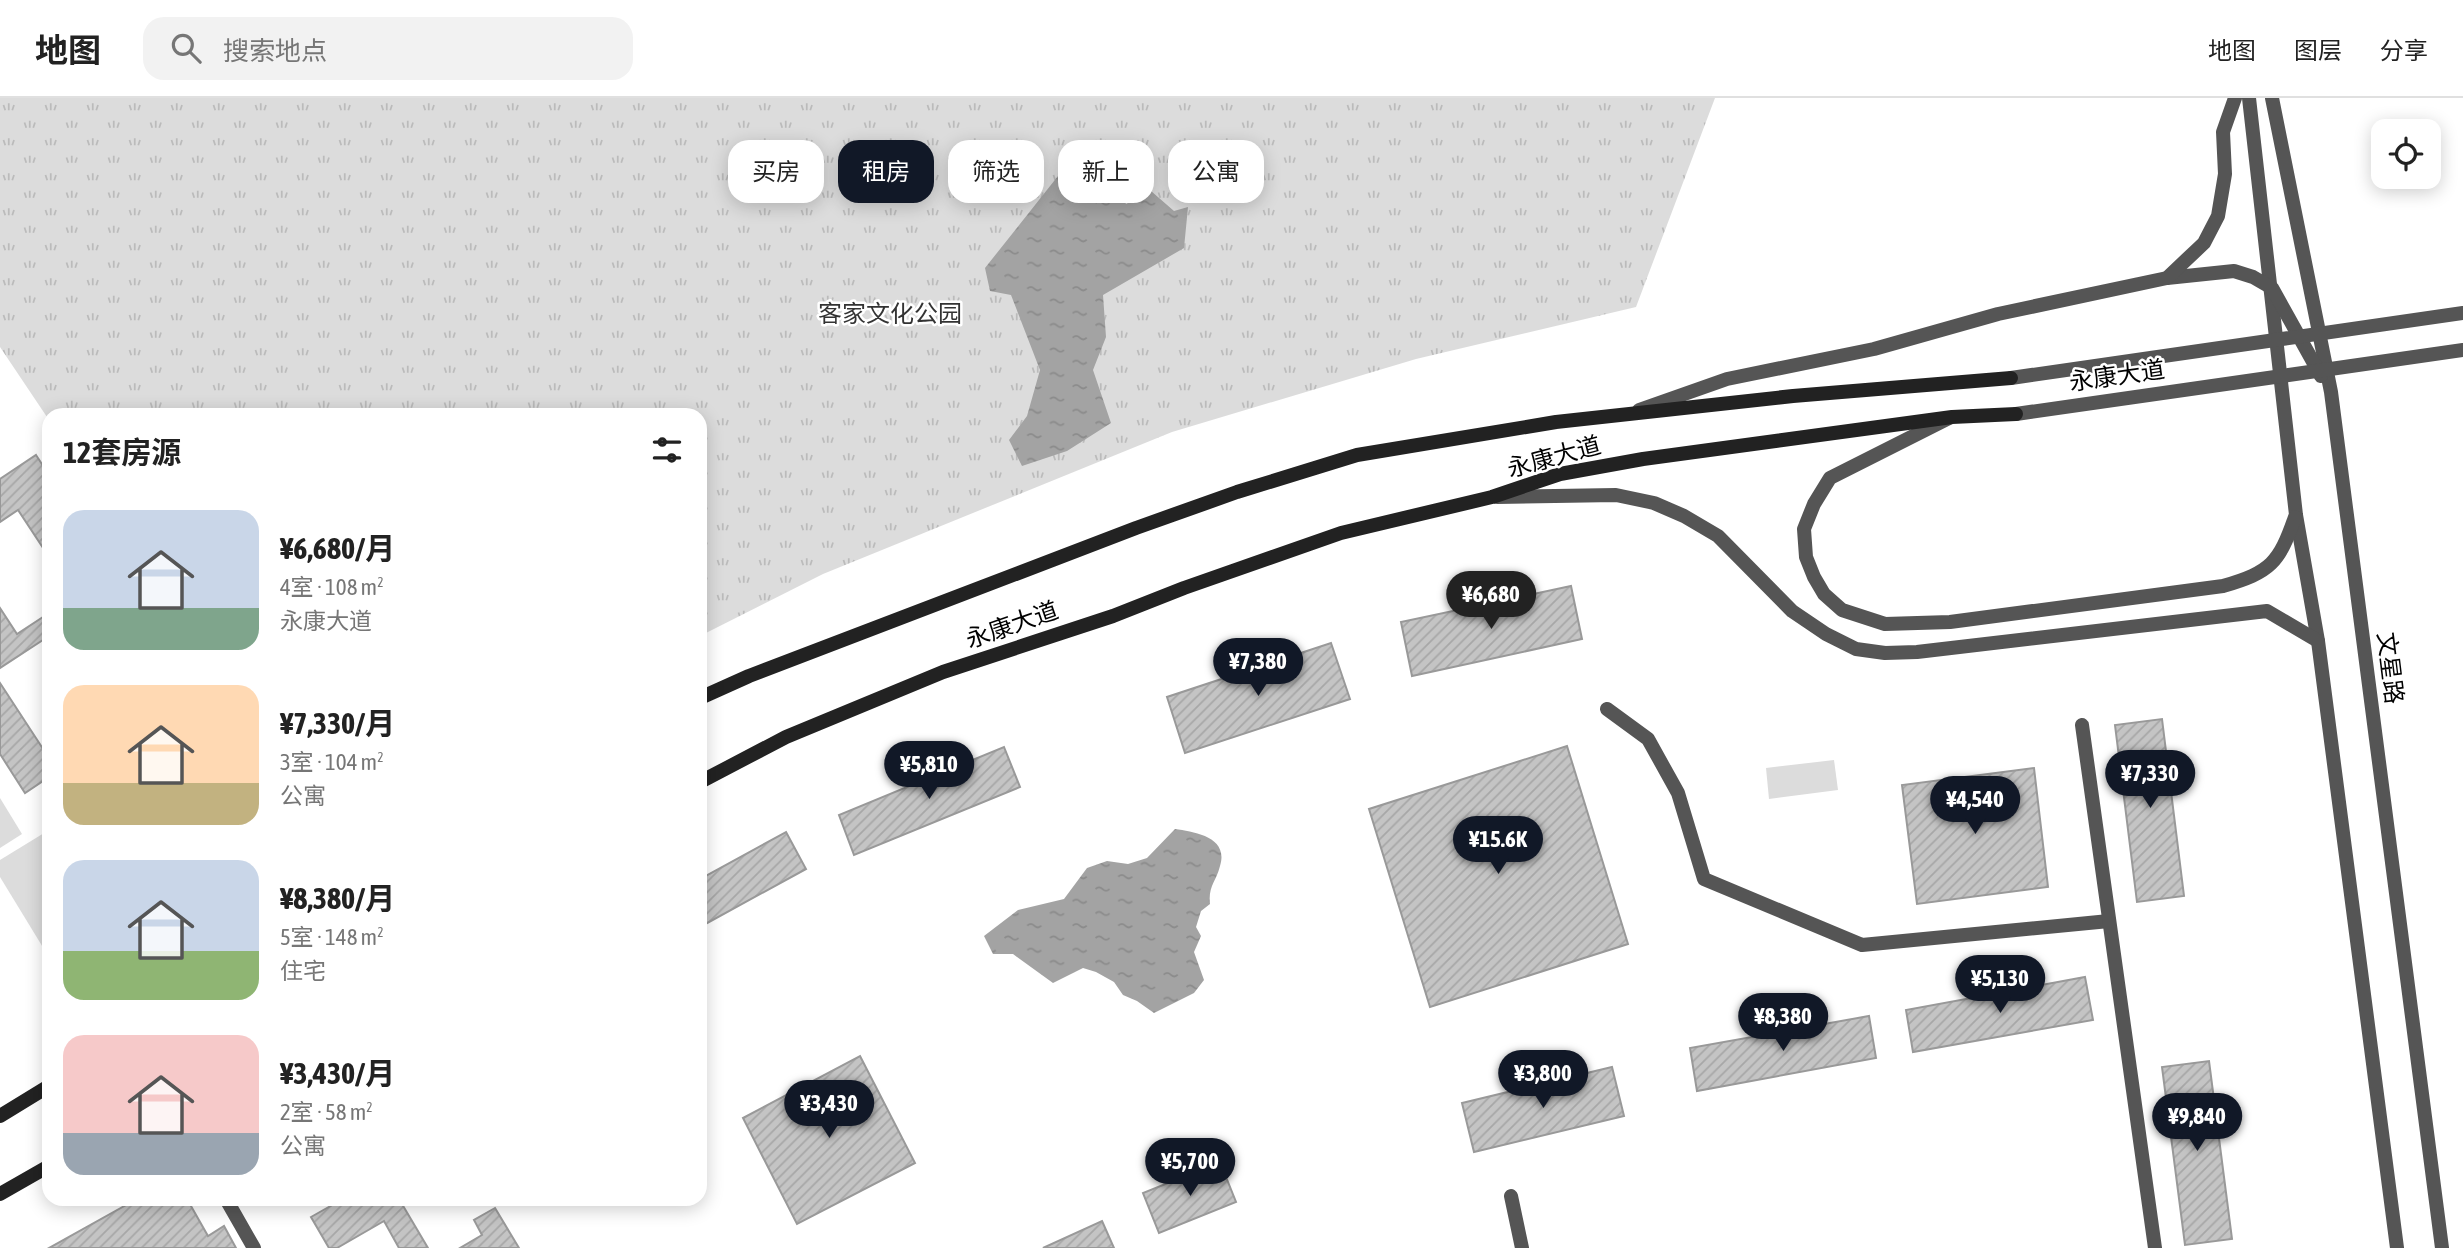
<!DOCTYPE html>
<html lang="zh">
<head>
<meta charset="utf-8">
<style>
	body { margin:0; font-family:"Asap Condensed","Noto Sans SC",sans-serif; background:#f2f2f2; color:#222; height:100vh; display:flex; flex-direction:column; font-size:26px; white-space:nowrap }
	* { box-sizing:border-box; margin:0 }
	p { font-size:23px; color:#767676 }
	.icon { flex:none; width:38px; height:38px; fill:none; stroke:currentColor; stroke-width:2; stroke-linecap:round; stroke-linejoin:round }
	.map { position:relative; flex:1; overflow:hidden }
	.panel { position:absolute; left:42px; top:310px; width:665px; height:798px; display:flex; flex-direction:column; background:#fff; border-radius:21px; box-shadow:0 4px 18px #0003 }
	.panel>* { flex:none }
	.top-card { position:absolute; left:728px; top:42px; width:665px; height:63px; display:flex; gap:14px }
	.tools { position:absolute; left:2371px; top:21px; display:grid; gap:14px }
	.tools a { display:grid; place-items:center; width:70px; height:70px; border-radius:14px; background:#fff; box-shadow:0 4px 18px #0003; font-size:35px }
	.price { position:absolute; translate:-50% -60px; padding:0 16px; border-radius:24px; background:#111827; color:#fff; font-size:23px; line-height:46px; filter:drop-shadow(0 2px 4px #0008) }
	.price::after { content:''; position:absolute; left:50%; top:42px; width:21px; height:16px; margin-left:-10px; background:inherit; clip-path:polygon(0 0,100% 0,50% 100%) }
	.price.selected { background:#222; color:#fff }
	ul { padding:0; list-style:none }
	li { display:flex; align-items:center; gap:21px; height:175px; padding:0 21px }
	li span { display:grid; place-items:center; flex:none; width:196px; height:140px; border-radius:21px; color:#555 }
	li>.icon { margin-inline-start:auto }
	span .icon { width:84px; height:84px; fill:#fffc; stroke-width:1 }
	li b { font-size:30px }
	h2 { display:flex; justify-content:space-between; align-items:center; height:84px; padding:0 21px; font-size:30px }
	.tag { padding:0 24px; border-radius:21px; background:#fff; box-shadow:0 4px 18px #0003; font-size:24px; line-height:63px }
	.tag.selected { background:#111827; color:#fff }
	header { display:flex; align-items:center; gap:42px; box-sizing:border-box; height:98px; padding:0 35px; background:#fff; border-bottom:2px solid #e0e0e0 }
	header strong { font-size:33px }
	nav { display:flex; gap:38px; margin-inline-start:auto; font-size:24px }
	.search { width:490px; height:63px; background:#f2f2f2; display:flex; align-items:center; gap:18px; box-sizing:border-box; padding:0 24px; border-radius:21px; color:#767676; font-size:26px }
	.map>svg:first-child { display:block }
	.park { fill:url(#park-tufts) }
	.pitch { fill:#dcdcdc }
	.water { fill:url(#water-ripples) }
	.building { fill:url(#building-hatch); stroke:#999; stroke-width:2 }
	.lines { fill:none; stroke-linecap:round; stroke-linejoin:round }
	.minor { stroke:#555; stroke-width:14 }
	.tertiary { stroke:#555; stroke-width:14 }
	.secondary { stroke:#222; stroke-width:14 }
	.labels { text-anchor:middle; stroke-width:5; stroke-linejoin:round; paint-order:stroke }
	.park-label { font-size:24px; fill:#333; stroke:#fff }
	.street-label { font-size:24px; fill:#000; stroke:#fff }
</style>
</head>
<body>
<header>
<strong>地图</strong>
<div class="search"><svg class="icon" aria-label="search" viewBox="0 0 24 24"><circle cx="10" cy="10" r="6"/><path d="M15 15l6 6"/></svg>搜索地点</div>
<nav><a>地图</a><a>图层</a><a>分享</a></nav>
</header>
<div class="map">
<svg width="2463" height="1150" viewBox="0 0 2463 1150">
	<defs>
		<pattern id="park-tufts" width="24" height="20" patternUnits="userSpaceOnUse" patternTransform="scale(1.75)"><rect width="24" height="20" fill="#dcdcdc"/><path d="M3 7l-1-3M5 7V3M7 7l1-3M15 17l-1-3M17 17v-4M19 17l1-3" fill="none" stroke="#bbb"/></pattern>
		<pattern id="water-ripples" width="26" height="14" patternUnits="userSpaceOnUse" patternTransform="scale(1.75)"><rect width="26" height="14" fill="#a3a3a3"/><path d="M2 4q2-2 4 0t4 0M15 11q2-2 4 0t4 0" fill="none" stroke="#8b8b8b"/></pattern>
		<pattern id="building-hatch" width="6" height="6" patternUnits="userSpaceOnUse" patternTransform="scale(1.75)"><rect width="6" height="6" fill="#c4c4c4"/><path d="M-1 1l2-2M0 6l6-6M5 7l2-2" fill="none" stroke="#a7a7a7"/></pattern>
	</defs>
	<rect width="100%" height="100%" fill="#fff"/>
	<!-- park -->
	<path class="park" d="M0,0h1715l-79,209 -220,52 -244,73 -349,142 -123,62v-221h-651v5l-49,-73z"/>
	<!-- pitch -->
	<g class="pitch">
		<path d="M1834,662l4,30 -69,9 -3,-31z"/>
		<path d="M0,700l22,36 -22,14z"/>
		<path d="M49,732v123l-2,1 -47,-77v-17z"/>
	</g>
	<!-- water -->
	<g class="water">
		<path d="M1129,52l-14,29 11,25 25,-13 23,20 14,-4 -4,41 -81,47 3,42 -13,33 18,53 -44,28 -45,15 -13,-26 18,-24 13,-46 -29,-75 -21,-4 -5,-23 92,-116z"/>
		<path d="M1175,731c20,3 54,8 45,37 -4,16 -12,20 -10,38l-9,7 -5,16 5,9 -7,16 10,28 -10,13 -40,20 -17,-12 -14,-6 -9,-13 -18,-10 -13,-4 -30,15 -40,-29h-20l-9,-18 34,-26 46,-11 23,-31 20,-7 21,3 19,-6z"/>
	</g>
	<!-- building -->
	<g class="building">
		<path d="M36,357l13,20v82l-31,-47 -18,12v-43z"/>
		<path d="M1571,488l11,53 -170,37 -11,-54z"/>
		<path d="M0,510l17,26 32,-21v23l-49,32z"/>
		<path d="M1331,545l19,56 -165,54 -18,-56z"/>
		<path d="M0,585l49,75v19l-24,16 -25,-39z"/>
		<path d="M2162,621l22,177 -47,6 -22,-177z"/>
		<path d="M1567,648l61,198 -198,63 -61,-198z"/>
		<path d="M1004,649l16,40 -166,68 -15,-40z"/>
		<path d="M2034,670l14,119 -131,17 -15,-119z"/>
		<path d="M786,734l20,37 -106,58v-48z"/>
		<path d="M2085,879l8,43 -180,32 -7,-42z"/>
		<path d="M1869,918l7,42 -179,33 -7,-43z"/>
		<path d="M860,958l55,107 -118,61 -54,-106z"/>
		<path d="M2209,963l23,178 -47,6 -23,-178z"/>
		<path d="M1612,969l12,49 -150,36 -12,-49z"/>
		<path d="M1220,1064l16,40 -77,31 -16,-40z"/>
		<path d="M137,1101h50l21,37 16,-10 12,22h-187z"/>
		<path d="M343,1101h56l29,49h-29l-15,-27 -47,27h-8l-18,-31z"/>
		<path d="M495,1110l24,40h-59l22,-13 -8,-15z"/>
		<path d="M1102,1123l12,27h-71z"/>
	</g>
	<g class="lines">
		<!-- minor -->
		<g class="minor">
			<path d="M1607,611l41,30 30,54 26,86 158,66 247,-24"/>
			<path d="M2082,627l73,523"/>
			<path d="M1511,1098l11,52"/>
			<path d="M226,1101l28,49"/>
		</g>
		<!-- tertiary -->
		<g class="tertiary">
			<path d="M2249,0l47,417 22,126 79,607"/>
			<path d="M2272,0l59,294 111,856"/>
			<path d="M2167,180l67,-7 19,6 19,11 49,88"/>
			<path d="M2011,280l452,-65"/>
			<path d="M1639,312l88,-31 147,-30 124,-35 169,-36 37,-35 14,-27 7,-42 -2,-42 12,-34"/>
			<path d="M2016,316l447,-64"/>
			<path d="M1949,320l-119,60 -16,26 -10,25 2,28 8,20 10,17 18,16 43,14 65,-2 273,-36c48,-14 56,-23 72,-69"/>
			<path d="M1497,399l119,-2 38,8 30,13 34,20 74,75 34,23 30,15 29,4 32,-1 350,-41 51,30"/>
		</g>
		<!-- secondary -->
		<g class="secondary">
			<path d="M700,600l49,-22 387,-148 101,-36 120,-37 199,-33 237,-26 218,-18"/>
			<path d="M700,684l86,-45 157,-65 170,-56 71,-28 157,-55 151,-36 68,-23 83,-15 309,-42 64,-3"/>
			<path d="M0,1018l49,-30"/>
			<path d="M0,1096l49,-28"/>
		</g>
	</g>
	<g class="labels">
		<!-- park labels -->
		<g class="park-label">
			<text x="890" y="224">客家文化公园</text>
		</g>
		<!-- street labels -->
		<g class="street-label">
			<text transform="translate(2117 278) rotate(-8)" y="8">永康大道</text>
			<text transform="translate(1554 359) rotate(-15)" y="8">永康大道</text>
			<text transform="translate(1012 527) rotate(-19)" y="8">永康大道</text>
			<text transform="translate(2390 570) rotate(83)" y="8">文星路</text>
		</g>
	</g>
</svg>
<div class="tools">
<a><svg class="icon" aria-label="locate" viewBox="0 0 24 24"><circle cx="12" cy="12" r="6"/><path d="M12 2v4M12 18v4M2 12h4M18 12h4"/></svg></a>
</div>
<b class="price selected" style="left:1491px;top:533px">¥6,680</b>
<b class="price" style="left:1258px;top:600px">¥7,380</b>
<b class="price" style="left:929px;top:703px">¥5,810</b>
<b class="price" style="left:2150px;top:712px">¥7,330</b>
<b class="price" style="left:1975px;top:738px">¥4,540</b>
<b class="price" style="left:1498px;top:778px">¥15.6K</b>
<b class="price" style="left:2000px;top:917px">¥5,130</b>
<b class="price" style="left:1783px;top:955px">¥8,380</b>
<b class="price" style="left:1543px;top:1012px">¥3,800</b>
<b class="price" style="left:829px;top:1042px">¥3,430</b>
<b class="price" style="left:2197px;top:1055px">¥9,840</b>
<b class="price" style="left:1190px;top:1100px">¥5,700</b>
<div class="top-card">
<a class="tag">买房</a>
<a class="tag selected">租房</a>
<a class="tag">筛选</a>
<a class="tag">新上</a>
<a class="tag">公寓</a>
</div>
<section class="panel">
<h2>12套房源<svg class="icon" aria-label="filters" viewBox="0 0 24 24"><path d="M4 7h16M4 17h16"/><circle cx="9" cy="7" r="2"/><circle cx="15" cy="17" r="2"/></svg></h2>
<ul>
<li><span style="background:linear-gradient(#c9d6e8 70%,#7fa58c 0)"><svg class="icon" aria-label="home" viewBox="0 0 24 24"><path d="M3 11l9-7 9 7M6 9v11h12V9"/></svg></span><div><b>¥6,680/月</b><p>4室 · 108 m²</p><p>永康大道</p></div></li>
<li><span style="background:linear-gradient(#ffd9b3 70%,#c2b280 0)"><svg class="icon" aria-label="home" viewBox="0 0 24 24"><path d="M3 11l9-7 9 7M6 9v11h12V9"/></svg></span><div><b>¥7,330/月</b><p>3室 · 104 m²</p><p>公寓</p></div></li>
<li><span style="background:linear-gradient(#c9d6e8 65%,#8fb573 0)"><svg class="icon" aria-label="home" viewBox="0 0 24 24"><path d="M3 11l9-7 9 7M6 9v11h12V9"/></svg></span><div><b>¥8,380/月</b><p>5室 · 148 m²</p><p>住宅</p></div></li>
<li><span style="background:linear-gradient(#f6c9c9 70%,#9aa5b1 0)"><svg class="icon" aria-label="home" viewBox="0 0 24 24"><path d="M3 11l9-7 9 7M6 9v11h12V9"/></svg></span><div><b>¥3,430/月</b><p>2室 · 58 m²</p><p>公寓</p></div></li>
</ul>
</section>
</div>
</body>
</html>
